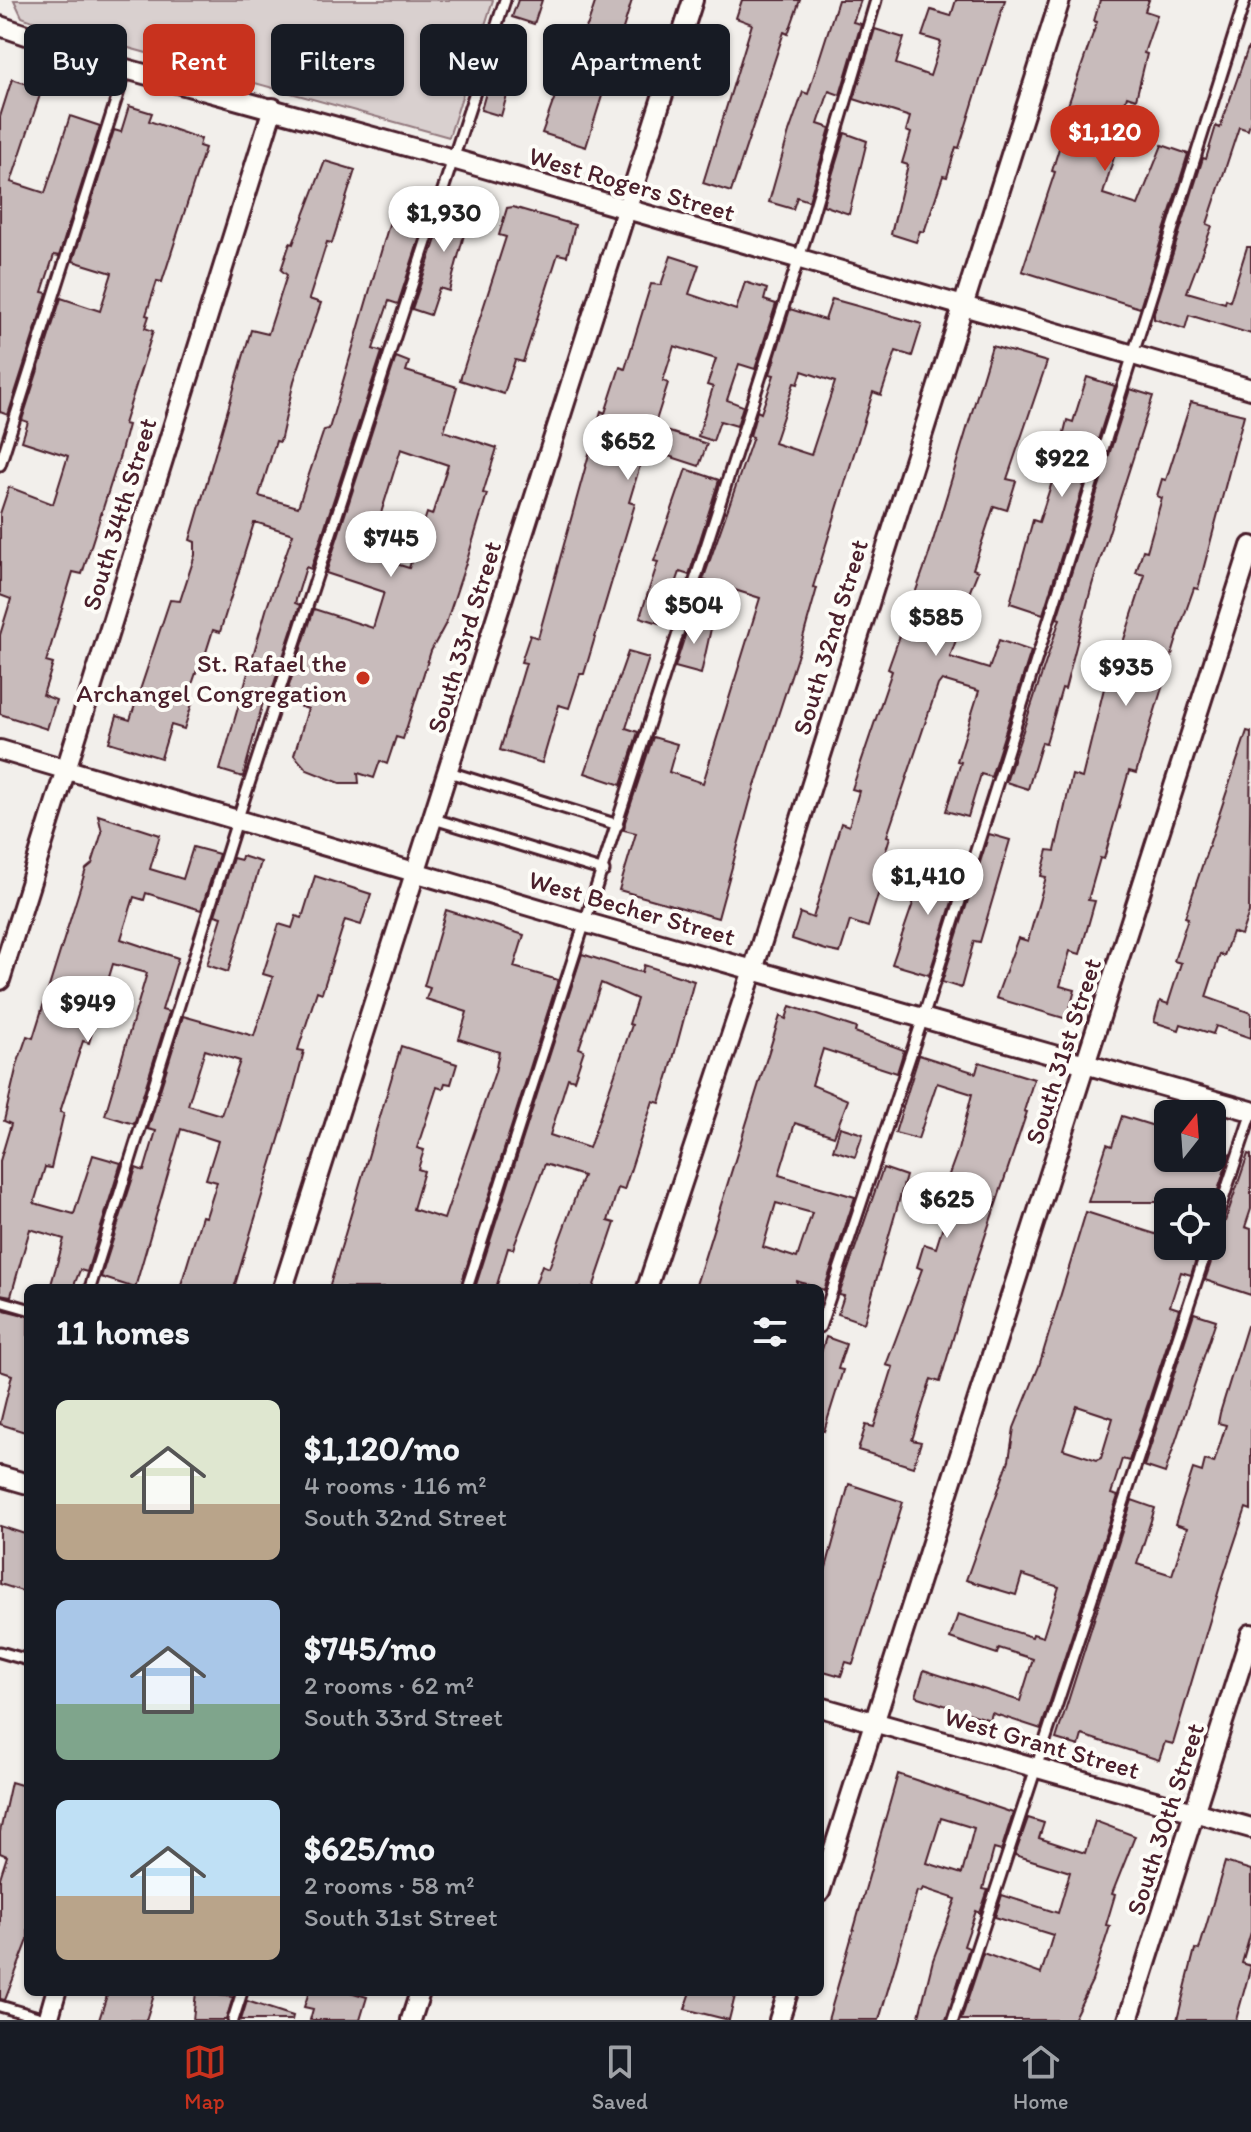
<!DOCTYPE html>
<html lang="en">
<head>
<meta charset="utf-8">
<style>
	body { margin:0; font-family:Itim,sans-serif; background:#20242c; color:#f1f3f6; height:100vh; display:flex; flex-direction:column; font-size:30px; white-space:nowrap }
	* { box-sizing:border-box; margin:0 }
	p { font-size:26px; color:#9ea1a6 }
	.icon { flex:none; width:44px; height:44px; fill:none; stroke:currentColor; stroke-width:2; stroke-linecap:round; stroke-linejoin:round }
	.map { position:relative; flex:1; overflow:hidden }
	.side { position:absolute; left:24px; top:1284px; width:800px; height:712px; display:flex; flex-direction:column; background:#171b24; border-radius:12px; box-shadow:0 2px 6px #0004 }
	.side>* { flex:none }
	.guide { position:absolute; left:24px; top:24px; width:800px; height:72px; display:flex; gap:16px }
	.needle { width:52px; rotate:17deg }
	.tools { position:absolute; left:1154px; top:1100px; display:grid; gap:16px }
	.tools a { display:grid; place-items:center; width:72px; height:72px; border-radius:12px; background:#171b24; box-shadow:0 2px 6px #0004; font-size:40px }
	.price { position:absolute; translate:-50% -68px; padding:0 18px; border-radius:28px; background:#fff; color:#222; font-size:26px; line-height:52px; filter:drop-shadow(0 2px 4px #0008) }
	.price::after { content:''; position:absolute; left:50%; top:48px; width:24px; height:18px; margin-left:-12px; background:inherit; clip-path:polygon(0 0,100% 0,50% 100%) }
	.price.on { background:#c8321e; color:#fff }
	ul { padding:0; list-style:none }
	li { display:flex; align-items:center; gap:24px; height:200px; padding:0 32px }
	li span { display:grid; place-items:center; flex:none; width:224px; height:160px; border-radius:12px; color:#555 }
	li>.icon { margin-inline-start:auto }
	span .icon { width:96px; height:96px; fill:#fffc; stroke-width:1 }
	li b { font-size:34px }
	h2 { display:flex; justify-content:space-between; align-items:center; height:96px; padding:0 32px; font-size:34px }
	.chip { padding:0 28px; border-radius:12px; background:#171b24; box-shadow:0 2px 6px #0004; font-size:28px; line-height:72px }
	.chip.on { background:#c8321e; color:#fff }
	.menu { display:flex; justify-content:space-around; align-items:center; height:112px; border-top:2px solid #363941; background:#171b24; font-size:22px; color:#9ea1a6 }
	.menu a { display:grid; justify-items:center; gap:4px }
	.menu .on { color:#c8321e }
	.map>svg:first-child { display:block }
	.green { fill:#d9d0cf; stroke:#92787d; stroke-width:2 }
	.building { fill:#c8bbbb; stroke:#4a1f2b; stroke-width:2; fill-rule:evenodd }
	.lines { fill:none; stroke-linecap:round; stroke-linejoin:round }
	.service-casing { stroke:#4a1f2b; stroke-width:15 }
	.minor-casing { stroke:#4a1f2b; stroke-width:24 }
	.service { stroke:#fdfcf7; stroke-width:9 }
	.minor { stroke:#fdfcf7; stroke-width:18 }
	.poi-dot { fill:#c8321e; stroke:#fdfcf7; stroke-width:3 }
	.labels { text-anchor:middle; stroke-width:8; stroke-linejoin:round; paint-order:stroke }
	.street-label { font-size:26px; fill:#4a1f2b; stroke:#fdfcf7 }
	.poi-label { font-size:26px; fill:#4a1f2b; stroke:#fdfcf7; text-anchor:end }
</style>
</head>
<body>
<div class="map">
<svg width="1251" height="2020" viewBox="0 0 1251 2020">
	<rect width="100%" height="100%" fill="#f2efeb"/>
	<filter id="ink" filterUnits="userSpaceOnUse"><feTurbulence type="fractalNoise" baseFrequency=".0125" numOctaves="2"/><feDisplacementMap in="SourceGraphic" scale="16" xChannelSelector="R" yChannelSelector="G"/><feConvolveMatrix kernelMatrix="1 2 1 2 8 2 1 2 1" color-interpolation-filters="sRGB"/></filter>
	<g filter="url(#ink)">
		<!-- green -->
		<path class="green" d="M14,0h479l-44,137 -414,-115 -13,-5z"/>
		<!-- building -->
		<g class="building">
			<path d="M518,0h24l-8,24 -22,-7z"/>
			<path d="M596,0h36l-46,147 -44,-14 36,-101 5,1 5,-9z"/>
			<path d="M742,0h58l-12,34 -4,-2 -53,160 -28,-9 49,-159 -16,-6z"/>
			<path d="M838,0h23l-8,22 8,2 -21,71 -11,-4 -11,33 12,4 -21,73 -12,-4 -4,12 -24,-7 20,-70 14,-40 5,2z"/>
			<path d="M956,0h49l-46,148 -3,-1 -9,30 -4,-1 -19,56 -4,-1 -4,11 -25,-8 17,-69 -6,-2 9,-30 -5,-2 4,-14 -56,-18 21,-70 29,9 -8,26 34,12 11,-34 -19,-6 9,-26 20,6z"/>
			<path d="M1100,0h49l-4,11 12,4 -13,38 3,1 -11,45 -9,-3 -11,35 5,2 -18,61 35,11 24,-60 26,9 -48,154 -118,-37 33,-99 -3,-1 12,-39 2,-21 31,-89 -3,-1z"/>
			<path d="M1248,48l3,1v71l-3,10 -9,-3 -32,97 5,2 -25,66 38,11 1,-4 4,2 17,-54h4v87l-62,-19 -4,14 -31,-10v-6l49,-155 3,1 10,-33 4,2z"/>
			<path d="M12,79l30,10 -31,93 34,11 25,-77 30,10 -41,130 -5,-1 -12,37 5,1 -39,122 -8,-3v-295z"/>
			<path d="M487,89l20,6 -6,21 -20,-6z"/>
			<path d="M129,106l23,7 -3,8 52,18 -2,7 6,2 -43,134 -5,-1 -11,34 3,1 -4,12 8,3 -29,93 4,1 -8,30 -38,119 -9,-2 -27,90 7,2 -10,31 13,5 -9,29 -47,-15v-79l11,-36 -11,-4v-81l9,-27 44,17 15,-48 -46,-15 6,-19 -6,-2 39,-122 39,13 12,-38 -39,-12 41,-131 7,2z"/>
			<path d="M845,133l22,8 -18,73 -26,-9z"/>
			<path d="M325,161l30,9 -23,73 -5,-1 -18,57 12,4 -27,78 -14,61 -4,-1 -17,55 39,11 26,-77 5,-1 61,-208 8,3 9,-28 24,7 -33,101 -9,-3 -16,48 9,3 -71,217 -5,-2 -11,36 5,2 -30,91 -5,-1 -22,82 -23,-7 47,-163 26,-73 -35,-11h-4l-34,109 -7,-2 -12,38 -3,-1 -12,35 6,2 -8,25 -13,-4 -10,33 -52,-16 8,-26 13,4 40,-120 10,1 15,-46v-13l-5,-2 61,-210 17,4 19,-59 -6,-5 9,-27 3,1z"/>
			<path d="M451,195l22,6 -24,90 -10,-3 -9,27 -18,-6z"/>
			<path d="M513,207l62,18 -8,31 -9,-2 -35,108 -8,-2 -11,34 -44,-14 46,-143 -7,-2 8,-27z"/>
			<path d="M671,256l28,9 -10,29 47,16 9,-28 22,7 -3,11 12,4 -21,65 -16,-5 -12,36 16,6 -6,20 -17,-5 -7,20 -15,-5 15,-49 -6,-2 9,-26 -42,-13 -11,35 5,2 -14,44 53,17 -8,22 -52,-17 -5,10 -13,43 6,2 -51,170h-4l-11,34 -10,-3 -17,58 -42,-13 26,-87 -5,-1 9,-27 8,3 63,-227 4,2 15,-46 5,2 26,-85 10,1z"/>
			<path d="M832,299l90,25 -10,32 -16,-5 -15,44 -8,-3 -60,195 4,1 -17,60 -49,150 -33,120 -99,-28 17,-57 -12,-3 1,-8 28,-85 24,7 -8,28 34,11 57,-185 -57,-18 50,-143 -3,-1 7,-25 4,2 13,-38 -4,-1 20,-65 35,11zM802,371l33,11 -24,73 -37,-12 20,-60 4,1z"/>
			<path d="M992,346l55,16 -40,117 9,2 -9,29 -13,-4 -21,63 5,2 -27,67 5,2 -6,17 39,12 10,-29 32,11 -40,126 -10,-3 -13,43 -22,-6 15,-49 -4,-1 22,-70 -37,-11 -4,5 -51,151 3,1 -9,30 5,2 -18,58 -18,-6 -10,32 -14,-3 -34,-11 8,-26 13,5 28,-95 8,3 10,-35 -7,-2 40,-118 -4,-2 40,-112z"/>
			<path d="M396,357l13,5 -3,9 51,16 -13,44 53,17 -14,45 4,1 -19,63 -22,66 -15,28 -28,88 -7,-2 -9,27 -7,-3 -6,17 -16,-5 1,10h-19l-33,-13 -13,-15 14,-46 -24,-8 30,-92 59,19 11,-36 -58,-19zM401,449l47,16 -16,50 -5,-2 -18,55 -41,-13z"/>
			<path d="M1087,377l28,9 -72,228 -33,-11 23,-83 6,2 13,-40 15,-62 6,2z"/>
			<path d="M1130,389l23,7 -61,189 -27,104 -3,-1 -16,55 -4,-1 -14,47 -22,-7 54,-163 -3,-1z"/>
			<path d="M1191,402l53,13 -46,174 -4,-1 -12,34 -46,151 -7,-2 -25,88 -4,-1 -12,42 7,1 -15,53 -10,-3 -10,35 15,4 -8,29 -71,-21 22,-60 10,3 18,-64 -5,-1 7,-26 7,1 17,-76 10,3 26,-106 5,1 32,-98 -9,-2 7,-23 4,1 15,-53 -5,-2 5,-17 4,1z"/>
			<path d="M686,469l33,11 -30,95 -9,-3 -18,52 -22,-7 18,-55 -4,-1z"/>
			<path d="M691,617l21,7 -11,50 -26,-7z"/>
			<path d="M628,652l21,6 -23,70 12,4 -17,53 -36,-12z"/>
			<path d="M1247,731l4,1 -2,180 -8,23 -9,-3 -8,24 -4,-2 -14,43 45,16v25l-35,-12 -3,8 -32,-10 -2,6 -25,-8 6,-21 8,3 13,-41 -7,-2 14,-43 -3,-1z"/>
			<path d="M98,815l62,20 -10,34 33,10 10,-32 26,7 -18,56 -55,-17 -2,7 -10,-3 -13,42 57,19 -16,52 7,2 -35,112 -29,-9 42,-142 -34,-9 -24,79 -6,-2 -23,71 4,1 -13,55 -6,-1 -11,36 40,11 19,-59 28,8 -34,109 -7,-2 -7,18h-23l14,-49 -34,-10 -19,67 -11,-2v-133l11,-37 -7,-3 13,-56 10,-29 6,2 53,-169 6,-5 10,-32z"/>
			<path d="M989,834l21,6 -30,102 -6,-1 -13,47 -19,-6z"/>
			<path d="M242,856l19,6 -33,110 -21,-7 15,-48 -7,-2 18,-57 8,2z"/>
			<path d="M929,857l34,10 -34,108 -37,-11z"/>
			<path d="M315,876l56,18 -10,31 -16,-5 -23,73 -5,-2 -19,59 6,1 -11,42 -59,195h-54l22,-72 4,1 11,-35 -11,-3 12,-38 -37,-12 -46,159 -34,-11 35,-109 8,3 12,-40 -8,-2 35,-113 71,20 19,-59 -10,-3 16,-50 13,4 4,-12 6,2zM205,1050l35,11 -19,54 -33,-10z"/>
			<path d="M446,910l78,25 -10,32 44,13 -98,308h-131l72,-242 56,18 -6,20 -6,-1 -2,6 -6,-2 -20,61 7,2 -6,19 6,2 -11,38 31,10 51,-147 4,-20 -40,-13 8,-27 -41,-13 4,-11 -6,-2z"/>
			<path d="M582,954l50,16 10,2 2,-7 50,16 -25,93 -9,29 -7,-2 -29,89 -6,-2 -10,33 7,2 -22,65h-59l8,-23 7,3 34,-92 -38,-12 -32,85 -5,-1 -12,40h-21zM601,983l36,16 -8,25 3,1 -43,123 -39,-13 18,-57 6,2 10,-30 -5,-2z"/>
			<path d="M790,1006l66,22 -1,4 49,18 -7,23 -74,-24 -11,36 36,15 -14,36 -39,-13 -16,52 76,22 -31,93 -27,-9 -1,7h-101l85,-272 6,3zM776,1203l36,10 -15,45 -34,-11z"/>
			<path d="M919,1055l57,18 3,-11 55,17 -10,32 3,1 -58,172 -29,98 -9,-3 -19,61 9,2 -8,25 -55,-17 8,-25 8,2 19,-60 -7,-2 36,-96 -5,-2 7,-23 12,4 11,-35 -11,-3 22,-60 14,-56 -35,-11 -19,56 -23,-6z"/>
			<path d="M1122,1116l45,14 -9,28h54v-10l18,6 -16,48h-126l19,-58 5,2z"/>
			<path d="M840,1127l23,7 -8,23 -22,-7z"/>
			<path d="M1248,1154l3,1v54l-6,18 6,2v66l-46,-15z"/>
			<path d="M883,1168l23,8 -42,147 -26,-9 6,-18 -5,-1z"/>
			<path d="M1086,1212l82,26v8h32l-9,29 -10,-3 -11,34 9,3 -50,152 -7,-2 -11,35 7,2 -77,233 -49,-16 -2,7 -74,-24 8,-26 96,31 13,-42 -34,-11 -2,6 -47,-16 8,-24 74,23 1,-3 10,3 16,-50 -37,-12 -6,20 -50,-15 43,-120 5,-32 25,-62zM1077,1406l36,12 -12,40 -4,2 -34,-11z"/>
			<path d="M0,1309l28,7v117l-28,-9 12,-49 -12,-4z"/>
			<path d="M1194,1313l22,7 -51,153 -21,-7z"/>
			<path d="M1247,1326l4,1v183l-5,-2 -25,75 -48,161 -8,-2 -6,18 -77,-25 -3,11 -23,-7 76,-239 23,8 -18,56 35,11 15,-47 -12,-4 18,-55 9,3 3,-12 9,3 12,-38 -8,-2 2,-10z"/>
			<path d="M826,1337l20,7 -8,25 5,1 -19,61 -4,-1v-74z"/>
			<path d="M849,1484l54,18 -50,162 -7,-2 -5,14 -21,-6v-96l4,1z"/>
			<path d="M0,1526l28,9v58l-28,-9z"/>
			<path d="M898,1774l115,39 -12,38 -7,-2 -11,40 5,1 -8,23 -4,-2 -12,35 5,2 -23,72h-28l15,-60 23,-61 -33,-11 -2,4 -4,-1 -38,129h-51zM941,1818l33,10 -12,46 -35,-11z"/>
			<path d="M11,1782l17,5v153l-23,60 -5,-1v-121l7,-22 -7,-3v-21z"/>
			<path d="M1028,1818l16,5 -5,15 46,15 10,-32 40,15 -23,58 3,1 -9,30 4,1 -18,55 -19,39h-112l22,-67 58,21 12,-39 -58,-18 7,-22 56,18 12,-41 -55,-17z"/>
			<path d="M1225,1862l26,8v62l-9,31 9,3 -15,54h-59l18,-71 4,1z"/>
			<path d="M108,1992h47l-9,28h-47z"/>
			<path d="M196,1992l37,5 -7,23h-33z"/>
			<path d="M309,1992h41l17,5 -7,23h-50l3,-11 -9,-2z"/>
			<path d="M691,1992h45l-7,28 -44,-11z"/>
			<path d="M247,2001l46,15 -1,4h-51z"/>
		</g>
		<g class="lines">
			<defs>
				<g id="service">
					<path d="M0,465l126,-396"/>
					<path d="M449,772l169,53"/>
					<path d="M434,819l170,52"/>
					<path d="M1212,1233l39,-118"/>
					<path d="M90,1288l147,-467 268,-821"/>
					<path d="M467,1288l341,-1058 68,-230"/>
					<path d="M0,1301l28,8"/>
					<path d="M820,1327l103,-309 322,-1018"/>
					<path d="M0,1652l28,8"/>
					<path d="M0,2006l48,14"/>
					<path d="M233,2020l9,-28"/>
					<path d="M953,2020l255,-774"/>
				</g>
				<g id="minor">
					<path d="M0,26l126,43 327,90 798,230"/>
					<path d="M0,750l587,173 664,188"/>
					<path d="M0,980l273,-872"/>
					<path d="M283,1288l410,-1288"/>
					<path d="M647,1288l106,-318 307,-970"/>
					<path d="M0,1476l28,8"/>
					<path d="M820,1707l431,121"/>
					<path d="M820,1892l431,-1346"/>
					<path d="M48,2020l8,-28"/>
					<path d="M411,2020l9,-28"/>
					<path d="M779,2020l9,-28"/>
					<path d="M1128,2020l123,-386"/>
				</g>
			</defs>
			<!-- service casing -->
			<use href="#service" class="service-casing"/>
			<!-- minor casing -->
			<use href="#minor" class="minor-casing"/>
			<!-- service -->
			<use href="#service" class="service"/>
			<!-- minor -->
			<use href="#minor" class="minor"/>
		</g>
	</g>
	<!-- markers -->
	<circle class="poi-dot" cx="363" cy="678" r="8"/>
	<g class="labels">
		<!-- street labels -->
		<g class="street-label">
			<text transform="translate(632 184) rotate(16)" y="9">West Rogers Street</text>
			<text transform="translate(119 514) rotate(-73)" y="9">South 34th Street</text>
			<text transform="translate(464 637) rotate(-73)" y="9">South 33rd Street</text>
			<text transform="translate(830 637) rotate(-73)" y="9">South 32nd Street</text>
			<text transform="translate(632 908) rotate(16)" y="9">West Becher Street</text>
			<text transform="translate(1063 1051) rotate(-72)" y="9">South 31st Street</text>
			<text transform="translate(1042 1743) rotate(16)" y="9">West Grant Street</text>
			<text transform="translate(1165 1819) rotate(-72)" y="9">South 30th Street</text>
		</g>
		<!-- poi labels -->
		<g class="poi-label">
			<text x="347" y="672">St. Rafael the<tspan x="347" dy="30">Archangel Congregation</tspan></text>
		</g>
	</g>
</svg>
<div class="tools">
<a><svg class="needle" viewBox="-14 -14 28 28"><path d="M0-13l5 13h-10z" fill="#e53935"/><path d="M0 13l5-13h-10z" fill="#9ea1a6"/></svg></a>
<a><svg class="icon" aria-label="locate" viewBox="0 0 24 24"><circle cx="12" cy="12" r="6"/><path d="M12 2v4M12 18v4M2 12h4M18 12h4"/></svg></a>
</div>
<b class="price on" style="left:1105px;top:173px">$1,120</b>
<b class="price" style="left:444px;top:254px">$1,930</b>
<b class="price" style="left:628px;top:482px">$652</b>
<b class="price" style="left:1062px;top:499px">$922</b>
<b class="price" style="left:391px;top:579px">$745</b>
<b class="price" style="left:694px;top:646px">$504</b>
<b class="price" style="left:936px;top:658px">$585</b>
<b class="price" style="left:1126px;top:708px">$935</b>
<b class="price" style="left:928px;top:917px">$1,410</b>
<b class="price" style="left:88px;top:1044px">$949</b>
<b class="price" style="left:947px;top:1240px">$625</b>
<div class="guide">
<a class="chip">Buy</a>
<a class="chip on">Rent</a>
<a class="chip">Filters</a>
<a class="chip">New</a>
<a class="chip">Apartment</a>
</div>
<section class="side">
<h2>11 homes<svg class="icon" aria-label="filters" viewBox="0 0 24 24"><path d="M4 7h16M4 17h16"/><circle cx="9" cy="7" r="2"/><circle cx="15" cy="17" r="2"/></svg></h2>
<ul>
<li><span style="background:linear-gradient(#dfe7d0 65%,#b9a48a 0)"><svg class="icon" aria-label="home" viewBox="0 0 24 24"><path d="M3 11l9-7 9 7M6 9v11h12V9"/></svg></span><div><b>$1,120/mo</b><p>4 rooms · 116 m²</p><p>South 32nd Street</p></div></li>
<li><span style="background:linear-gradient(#a9c7e8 65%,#7fa58c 0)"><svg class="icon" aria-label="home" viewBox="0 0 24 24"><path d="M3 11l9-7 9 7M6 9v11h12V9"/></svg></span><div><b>$745/mo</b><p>2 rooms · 62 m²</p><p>South 33rd Street</p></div></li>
<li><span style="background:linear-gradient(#bfe0f5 60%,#b9a48a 0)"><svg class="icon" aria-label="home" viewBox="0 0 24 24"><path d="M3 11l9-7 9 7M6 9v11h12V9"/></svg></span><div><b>$625/mo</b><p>2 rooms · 58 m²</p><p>South 31st Street</p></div></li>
</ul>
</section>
</div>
<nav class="menu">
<a class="on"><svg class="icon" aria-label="map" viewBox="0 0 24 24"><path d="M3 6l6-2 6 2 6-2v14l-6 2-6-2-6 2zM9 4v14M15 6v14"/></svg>Map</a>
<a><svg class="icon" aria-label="saved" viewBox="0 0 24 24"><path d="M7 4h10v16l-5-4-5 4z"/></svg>Saved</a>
<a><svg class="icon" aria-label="home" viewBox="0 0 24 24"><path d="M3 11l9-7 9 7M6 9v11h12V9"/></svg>Home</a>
</nav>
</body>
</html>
